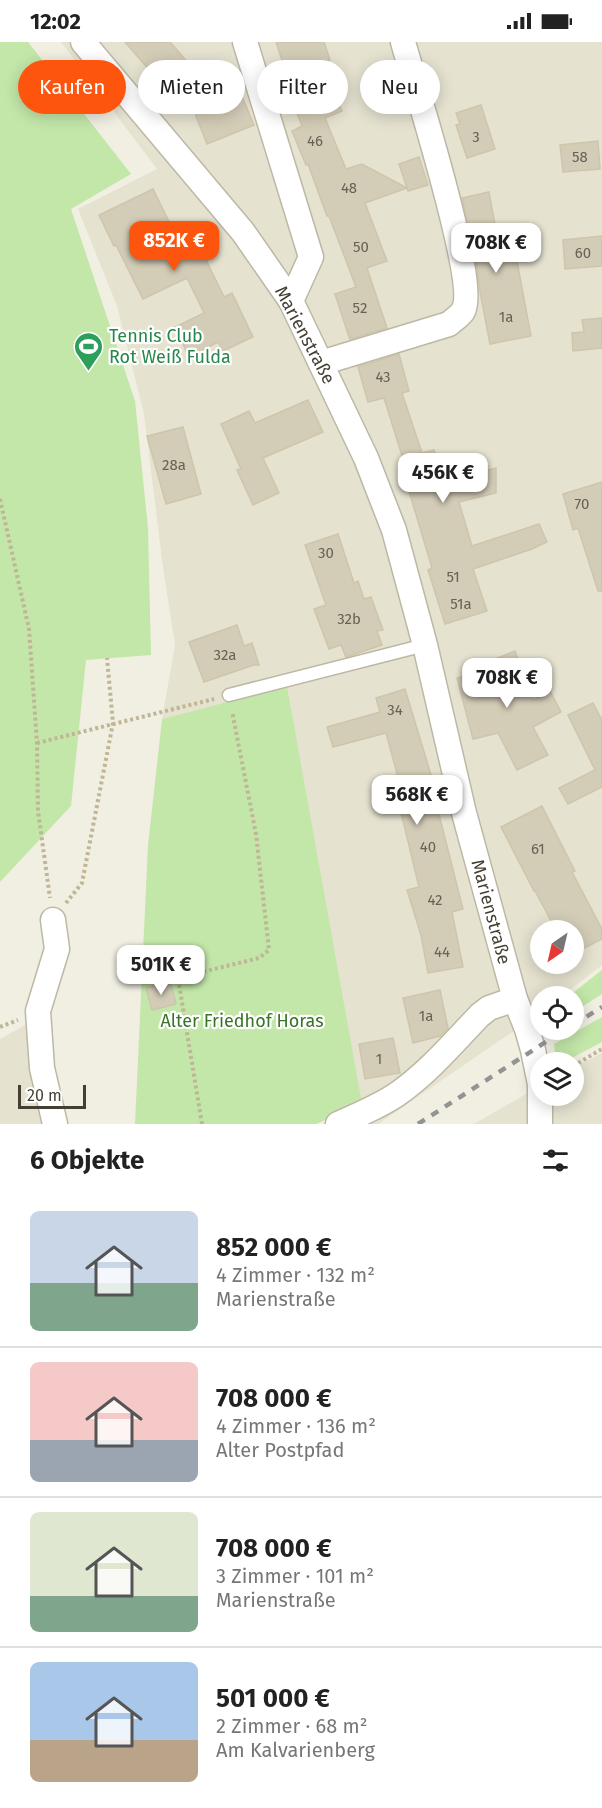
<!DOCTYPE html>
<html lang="de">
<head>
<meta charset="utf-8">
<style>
	body { margin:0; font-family:"Fira Sans",sans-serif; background:#f2f2f2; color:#222; height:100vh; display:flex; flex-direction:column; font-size:22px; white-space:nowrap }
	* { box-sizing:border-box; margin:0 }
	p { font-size:20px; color:#767676 }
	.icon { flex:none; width:33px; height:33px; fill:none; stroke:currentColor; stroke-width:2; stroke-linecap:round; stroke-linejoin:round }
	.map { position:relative; height:1082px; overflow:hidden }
	.drawer { display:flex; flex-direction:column; background:#fff; flex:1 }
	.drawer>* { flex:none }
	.banner { position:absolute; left:18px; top:18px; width:567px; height:54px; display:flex; gap:12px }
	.needle { width:39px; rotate:214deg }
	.tools { position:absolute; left:530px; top:878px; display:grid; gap:12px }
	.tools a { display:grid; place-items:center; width:54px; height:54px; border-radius:50%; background:#fff; box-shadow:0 3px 15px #0003; font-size:30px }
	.scale { position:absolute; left:18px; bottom:15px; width:68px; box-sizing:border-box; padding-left:6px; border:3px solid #433f33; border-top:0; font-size:16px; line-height:21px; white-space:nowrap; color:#433f33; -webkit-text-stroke:4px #fff; paint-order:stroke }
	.price { position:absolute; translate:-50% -51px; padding:0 14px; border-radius:12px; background:#fff; color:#222; font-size:20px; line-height:39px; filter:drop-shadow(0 2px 3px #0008) }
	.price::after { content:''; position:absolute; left:50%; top:36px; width:18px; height:14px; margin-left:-9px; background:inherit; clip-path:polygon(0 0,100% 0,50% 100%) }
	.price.selected { background:#fd550d; color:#fff }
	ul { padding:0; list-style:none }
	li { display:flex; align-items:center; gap:18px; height:150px; padding:0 30px }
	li+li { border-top:2px solid #e0e0e0 }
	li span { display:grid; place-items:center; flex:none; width:168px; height:120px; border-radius:9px; color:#555 }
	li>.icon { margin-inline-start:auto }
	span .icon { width:72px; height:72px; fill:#fffc; stroke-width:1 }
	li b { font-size:26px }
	h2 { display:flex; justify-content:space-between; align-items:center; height:72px; padding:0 30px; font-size:26px }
	.tag { padding:0 21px; border-radius:27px; background:#fff; box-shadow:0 3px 15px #0003; font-size:21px; line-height:54px }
	.tag.selected { background:#fd550d; color:#fff }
	.status { display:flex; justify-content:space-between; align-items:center; height:42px; padding:0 30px; background:#fff; direction:ltr }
	.status svg { height:16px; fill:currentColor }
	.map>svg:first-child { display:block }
	.residential { fill:#e5e2d0; fill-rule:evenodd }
	.green { fill:#c2e7a9 }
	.building { fill:#d3ccb7; stroke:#cec5ab; stroke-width:1.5 }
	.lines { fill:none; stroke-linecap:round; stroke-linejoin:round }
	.service-casing { stroke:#bdb8a5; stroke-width:15 }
	.minor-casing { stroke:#bdb8a5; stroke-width:27 }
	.path { stroke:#bfb696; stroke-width:4; stroke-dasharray:3 3; stroke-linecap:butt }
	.service { stroke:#fff; stroke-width:12 }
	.minor { stroke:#fff; stroke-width:24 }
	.rail { stroke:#939393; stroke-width:4.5; stroke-dasharray:8 8; stroke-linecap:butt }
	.labels { text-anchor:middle; stroke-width:4.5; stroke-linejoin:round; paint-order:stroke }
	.number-label { font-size:15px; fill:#676254 }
	.street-label { font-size:18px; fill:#433f33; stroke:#fff }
	.leisure-label { font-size:18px; fill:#27864d; stroke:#fff; text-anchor:start }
	.park-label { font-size:18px; fill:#387426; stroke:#fff }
</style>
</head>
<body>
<div class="status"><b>12:02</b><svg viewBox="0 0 49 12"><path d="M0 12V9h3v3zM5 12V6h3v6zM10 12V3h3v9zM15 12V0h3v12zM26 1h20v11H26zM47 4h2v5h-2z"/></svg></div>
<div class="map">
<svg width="602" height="1082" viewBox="0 0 602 1082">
	<rect width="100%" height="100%" fill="#f1efe2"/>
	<!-- residential -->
	<g class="residential">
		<path d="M61,0h541v923l-40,31h-22v17l-162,111h-15l-76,-438 -125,33 13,-74 -13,-85 -18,-146 -27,-108 -39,-97 79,-40zM540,888h33v33h-33z"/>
		<path d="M29,981l15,101h-44v-85z"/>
		<path d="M602,1011v71h-128l66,-38v9h33v-27z"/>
	</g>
	<!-- green -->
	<g class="green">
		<path d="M0,0h28l103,132 -60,35 64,192 13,127 3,127 -65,5 -15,146 -71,76z"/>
		<path d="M287,644l75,418 -46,20h-181l13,-279 14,-126z"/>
		<path d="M602,928v24l-28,18 -1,-16h-4z"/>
		<path d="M602,975v25l-38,20h-8l-2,-18z"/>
	</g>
	<!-- building -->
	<g class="building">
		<path d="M125,0h45l19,22 -25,23z"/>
		<path d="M276,0h48l6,18 -7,2 19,49 -17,7 21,51 16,-5 45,24 -8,-24 20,-7 9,28 -20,6 -1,-3 -42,15 22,58 -20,7 20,60 -37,11 -2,-5 -13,-40 21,-7 -27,-71h-2l-19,-52 -2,1 -14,-34 10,-5 -10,-26 3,-1z"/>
		<path d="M219,43l19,2 16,38 -47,19 -15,-38 26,-10 8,9z"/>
		<path d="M481,63l14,44 -28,9 -11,-33 4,-1 -4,-11z"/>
		<path d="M598,99l2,28 -37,3 -3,-27z"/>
		<path d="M153,147l27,55 15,-7 29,60 8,-4 21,44 -30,14 -5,-9 -29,15 -14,-30 29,-14 -17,-35 -44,21 -27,-54 -2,1 -15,-31z"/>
		<path d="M489,150l9,49 15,-1 18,96 -41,8 -10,-52 -4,-32 -14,-62z"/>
		<path d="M602,194v30l-37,3 -2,-29z"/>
		<path d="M602,276v30l-29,3 -1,-18 12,-1 -2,-12z"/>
		<path d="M399,312l10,37 -7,2 20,60 12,-3 11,32 51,-14v25l-37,9 13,44 67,-22 8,18 -15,7 -59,20 14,42 -42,13 -17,-54 4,-2 -32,-107 3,-2 -19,-61 -16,4 -10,-35z"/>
		<path d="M308,358l15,32 -60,26 16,35 -26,12 -16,-35 4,-1 -20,-45 28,-13 6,12z"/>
		<path d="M183,385l18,67 -35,10 -19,-68z"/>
		<path d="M602,440v109h-4l-20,-63 -5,2 -10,-36z"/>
		<path d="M338,492l16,49 4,-2 6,18 7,-2 12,33 -6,1 5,14 -36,12 -5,-12 -12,4 -15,-40 12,-4 -21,-60z"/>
		<path d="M237,583l7,21 8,-3 7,22h-5l-50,17 -15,-40z"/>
		<path d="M515,609l18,49 17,-9 11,21 -28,15 15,28 -31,15 -19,-37 -25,6 -16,-61 35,-9 -2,-8z"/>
		<path d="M405,647l33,109 -3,1 28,110 -11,3 11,55 -35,6 -7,-38 -14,-45 12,-3 -20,-83 6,-1 -19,-70 -53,14 -6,-20 53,-15 -4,-14z"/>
		<path d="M593,661l9,17v67l-34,17 -9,-16 36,-18 -27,-55z"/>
		<path d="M542,764l33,65 -3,1 30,57v10l-29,15v-24h-17l-21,-39h-1l-33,-64z"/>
		<path d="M170,939l6,23 -24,6 -6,-22z"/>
		<path d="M440,948l8,38 -8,8 -27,7 -10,-45z"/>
		<path d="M393,996l7,35 -35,6 -6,-35z"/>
	</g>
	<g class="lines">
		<defs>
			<path id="service" d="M229,653l196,-50"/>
			<g id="minor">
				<path d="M83,0l160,190 48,69 75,157 28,72 31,115 39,168 51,186 12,30 6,21 7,34v40"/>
				<path d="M245,0l66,215 -20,44"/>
				<path d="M321,321l128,-39c4,-4 11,-8 14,-13 16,-27 -49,-229 -60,-269"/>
				<path d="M53,878l4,29 -19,62 4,57 13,56"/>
				<path d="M338,1082c20,-9 40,-17 58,-29 32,-22 57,-52 84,-80l9,-7 26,-9"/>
			</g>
		</defs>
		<!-- service casing -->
		<use href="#service" class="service-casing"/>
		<!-- minor casing -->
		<use href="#minor" class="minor-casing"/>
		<!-- path -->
		<g class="path">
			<path d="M0,457l29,130 8,114 1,68 12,87"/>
			<path d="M37,701l177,-44"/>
			<path d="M66,861l16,-20 31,-160 -6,-65"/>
			<path d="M0,985l18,-7"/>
			<path d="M573,1024l29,-17"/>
			<path d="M202,1082l-24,-146 81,-20 10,-8 -13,-116 -24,-123"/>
		</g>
		<!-- service -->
		<use href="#service" class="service"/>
		<!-- minor -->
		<use href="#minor" class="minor"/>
		<!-- rail -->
		<g class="rail">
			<path d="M573,983l29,-18"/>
			<path d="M418,1082l148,-95"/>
		</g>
	</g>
	<!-- icons -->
	<defs>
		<symbol id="stadium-pin" viewBox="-11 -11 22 30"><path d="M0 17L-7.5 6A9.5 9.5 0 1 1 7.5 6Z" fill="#2e9e5b" stroke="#fff"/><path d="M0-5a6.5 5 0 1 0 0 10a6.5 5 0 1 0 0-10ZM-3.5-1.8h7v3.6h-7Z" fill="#fff"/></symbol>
	</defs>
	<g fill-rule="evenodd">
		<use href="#stadium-pin" x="72" y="288" width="33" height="45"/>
	</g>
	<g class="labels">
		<!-- number labels -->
		<g class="number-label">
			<text x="476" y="100">3</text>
			<text x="315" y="104">46</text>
			<text x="580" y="120">58</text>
			<text x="349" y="151">48</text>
			<text x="361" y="210">50</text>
			<text x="583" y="216">60</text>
			<text x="360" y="271">52</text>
			<text x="506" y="280">1a</text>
			<text x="383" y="340">43</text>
			<text x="174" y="428">28a</text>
			<text x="582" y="467">70</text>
			<text x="326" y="516">30</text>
			<text x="453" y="540">51</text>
			<text x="461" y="567">51a</text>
			<text x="349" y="582">32b</text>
			<text x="225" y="618">32a</text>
			<text x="395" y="673">34</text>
			<text x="428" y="810">40</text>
			<text x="538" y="812">61</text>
			<text x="435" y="863">42</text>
			<text x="442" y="915">44</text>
			<text x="426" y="979">1a</text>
			<text x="379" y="1022">1</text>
		</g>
		<!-- street labels -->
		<g class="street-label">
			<text transform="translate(305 293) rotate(62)" y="6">Marienstraße</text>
			<text transform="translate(491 870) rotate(75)" y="6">Marienstraße</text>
		</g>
		<!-- leisure labels -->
		<g class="leisure-label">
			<text x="109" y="300">Tennis Club<tspan x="109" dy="21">Rot Weiß Fulda</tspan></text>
		</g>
		<!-- park labels -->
		<g class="park-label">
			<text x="242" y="985">Alter Friedhof Horas</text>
		</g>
	</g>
</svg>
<div class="tools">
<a><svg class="needle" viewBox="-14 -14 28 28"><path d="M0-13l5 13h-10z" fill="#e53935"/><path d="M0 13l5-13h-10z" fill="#767676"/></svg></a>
<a><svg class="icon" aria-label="locate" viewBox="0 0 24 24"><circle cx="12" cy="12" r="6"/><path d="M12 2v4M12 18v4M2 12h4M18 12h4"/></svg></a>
<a><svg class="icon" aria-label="layers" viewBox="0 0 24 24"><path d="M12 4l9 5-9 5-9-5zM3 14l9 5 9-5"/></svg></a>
</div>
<div class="scale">20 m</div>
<b class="price selected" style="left:174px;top:230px">852K €</b>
<b class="price" style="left:496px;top:232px">708K €</b>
<b class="price" style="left:443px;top:462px">456K €</b>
<b class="price" style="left:507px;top:667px">708K €</b>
<b class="price" style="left:417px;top:784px">568K €</b>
<b class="price" style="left:161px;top:954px">501K €</b>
<div class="banner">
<a class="tag selected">Kaufen</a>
<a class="tag">Mieten</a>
<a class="tag">Filter</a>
<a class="tag">Neu</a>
</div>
</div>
<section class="drawer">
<h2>6 Objekte<svg class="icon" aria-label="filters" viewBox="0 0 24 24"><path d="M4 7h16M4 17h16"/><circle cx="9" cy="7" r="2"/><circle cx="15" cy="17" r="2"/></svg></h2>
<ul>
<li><span style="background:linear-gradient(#c9d6e8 60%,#7fa58c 0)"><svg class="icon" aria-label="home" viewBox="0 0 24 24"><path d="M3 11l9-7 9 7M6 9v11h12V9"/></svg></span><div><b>852 000 €</b><p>4 Zimmer · 132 m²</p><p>Marienstraße</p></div></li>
<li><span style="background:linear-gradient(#f6c9c9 65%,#9aa5b1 0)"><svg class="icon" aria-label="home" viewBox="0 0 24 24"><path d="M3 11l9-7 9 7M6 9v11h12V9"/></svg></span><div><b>708 000 €</b><p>4 Zimmer · 136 m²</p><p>Alter Postpfad</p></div></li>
<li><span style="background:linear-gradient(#dfe7d0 70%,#7fa58c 0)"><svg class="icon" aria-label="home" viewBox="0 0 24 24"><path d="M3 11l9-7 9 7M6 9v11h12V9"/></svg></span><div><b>708 000 €</b><p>3 Zimmer · 101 m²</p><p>Marienstraße</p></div></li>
<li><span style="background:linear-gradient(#a9c7e8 65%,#b9a48a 0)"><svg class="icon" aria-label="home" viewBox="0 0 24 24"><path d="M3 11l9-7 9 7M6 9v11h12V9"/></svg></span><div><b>501 000 €</b><p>2 Zimmer · 68 m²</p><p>Am Kalvarienberg</p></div></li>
</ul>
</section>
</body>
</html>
